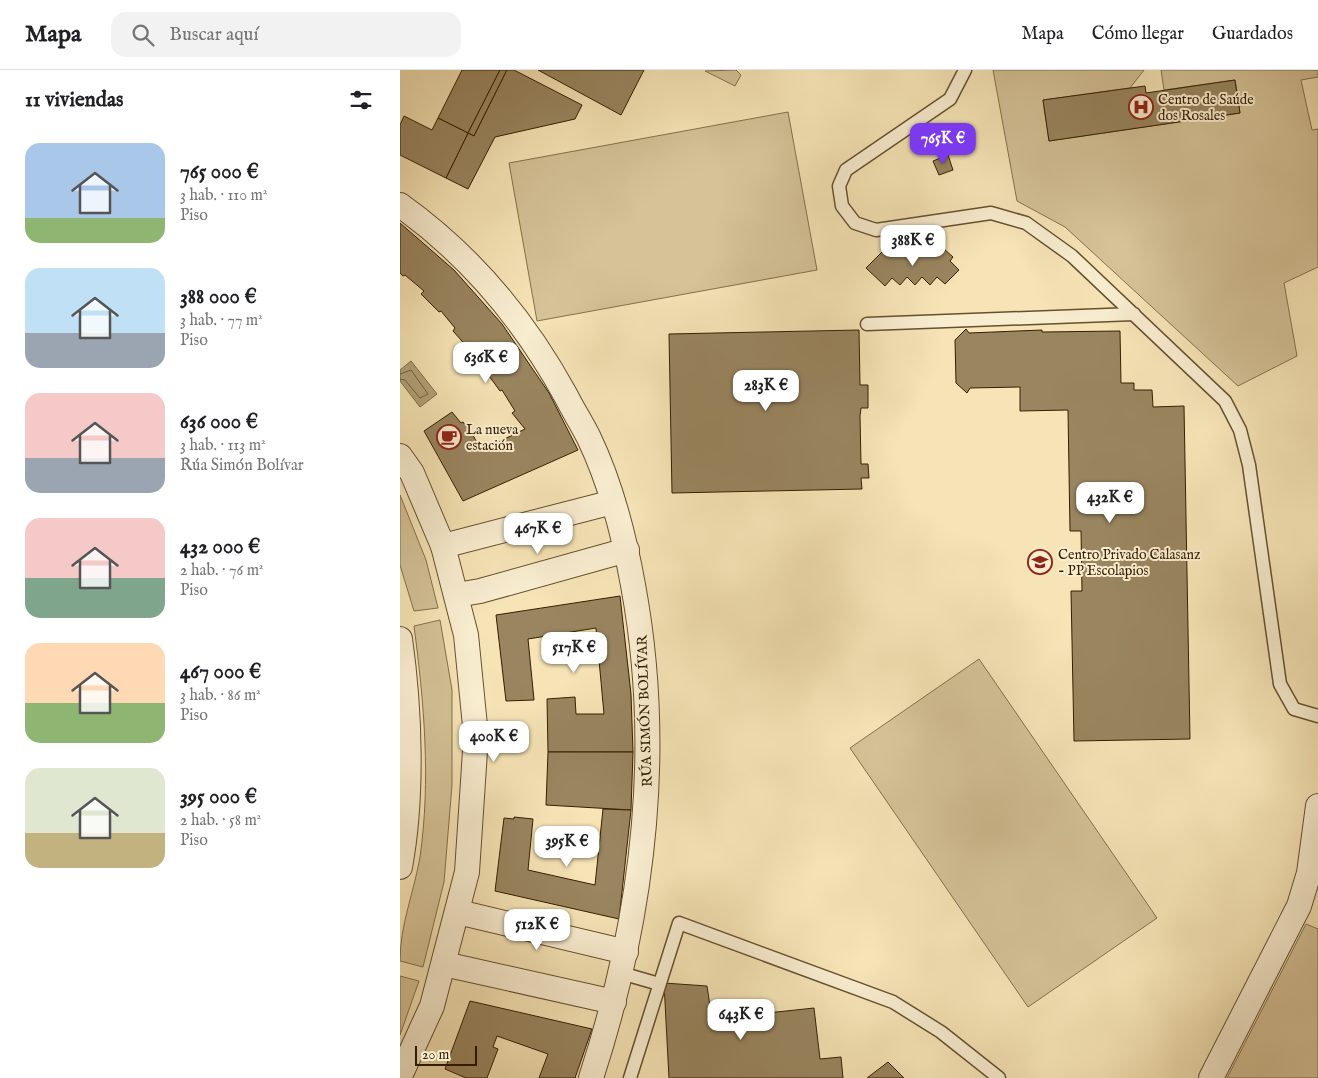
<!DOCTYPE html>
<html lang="es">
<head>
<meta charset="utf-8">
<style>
	body { margin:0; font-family:"IM FELL English",serif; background:#f2f2f2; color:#202124; height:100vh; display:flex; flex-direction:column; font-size:19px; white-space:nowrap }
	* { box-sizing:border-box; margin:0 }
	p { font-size:16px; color:#757577 }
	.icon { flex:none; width:28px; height:28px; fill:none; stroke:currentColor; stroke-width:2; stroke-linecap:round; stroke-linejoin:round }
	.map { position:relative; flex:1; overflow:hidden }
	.drawer { display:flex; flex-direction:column; background:#fff; width:400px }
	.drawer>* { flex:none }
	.scale { position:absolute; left:15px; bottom:12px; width:62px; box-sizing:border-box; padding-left:5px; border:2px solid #351e00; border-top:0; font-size:14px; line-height:18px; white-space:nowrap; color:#351e00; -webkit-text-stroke:4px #f9edd0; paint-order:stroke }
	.price { position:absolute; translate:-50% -42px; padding:0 11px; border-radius:10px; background:#fff; color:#222; font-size:16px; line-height:32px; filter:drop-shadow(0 1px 2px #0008) }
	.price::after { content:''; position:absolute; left:50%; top:30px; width:15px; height:11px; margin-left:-8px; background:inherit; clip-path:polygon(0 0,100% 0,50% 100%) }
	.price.selected { background:#7c3aed; color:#fff }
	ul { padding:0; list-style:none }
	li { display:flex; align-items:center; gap:15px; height:125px; padding:0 25px }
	li span { display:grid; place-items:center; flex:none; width:140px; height:100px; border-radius:15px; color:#555 }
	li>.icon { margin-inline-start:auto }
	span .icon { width:60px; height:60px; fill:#fffc; stroke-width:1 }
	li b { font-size:21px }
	h2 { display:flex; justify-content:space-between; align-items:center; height:60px; padding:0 25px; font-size:21px }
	header { display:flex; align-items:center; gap:30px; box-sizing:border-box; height:70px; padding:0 25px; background:#fff; border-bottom:1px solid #e0e0e0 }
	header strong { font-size:24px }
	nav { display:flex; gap:28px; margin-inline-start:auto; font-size:18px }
	.search { width:350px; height:45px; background:#f2f2f2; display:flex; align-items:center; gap:12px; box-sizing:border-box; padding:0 18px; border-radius:15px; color:#757577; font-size:19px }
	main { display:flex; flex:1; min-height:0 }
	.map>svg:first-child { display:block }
	.green { fill:#d5c297; stroke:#85704c }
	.water { fill:#b4a178; stroke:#816d48 }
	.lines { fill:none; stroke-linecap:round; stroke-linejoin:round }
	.shore { stroke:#74603c; stroke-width:1 }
	.building { fill:#99855f; stroke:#351e00 }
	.lane-casing { stroke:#65502e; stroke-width:15 }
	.street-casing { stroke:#65502e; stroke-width:26 }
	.lane { stroke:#f9edd0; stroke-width:12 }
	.street { stroke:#f9edd0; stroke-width:24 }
	.labels { text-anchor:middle; stroke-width:4; stroke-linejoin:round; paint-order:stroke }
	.poi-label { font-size:14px; fill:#351e00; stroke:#f9edd0; text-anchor:start }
	.street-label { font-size:14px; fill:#351e00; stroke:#f9edd0 }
</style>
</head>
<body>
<header>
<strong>Mapa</strong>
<div class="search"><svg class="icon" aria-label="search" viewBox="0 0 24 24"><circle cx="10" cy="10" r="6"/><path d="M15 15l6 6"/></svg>Buscar aquí</div>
<nav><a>Mapa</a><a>Cómo llegar</a><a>Guardados</a></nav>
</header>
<main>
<section class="drawer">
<h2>11 viviendas<svg class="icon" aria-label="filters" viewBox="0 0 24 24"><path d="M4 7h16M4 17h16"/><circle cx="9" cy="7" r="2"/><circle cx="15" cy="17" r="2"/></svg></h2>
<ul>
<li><span style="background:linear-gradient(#a9c7e8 75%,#8fb573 0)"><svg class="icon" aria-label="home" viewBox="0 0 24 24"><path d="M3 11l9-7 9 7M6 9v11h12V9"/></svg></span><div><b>765 000 €</b><p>3 hab. · 110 m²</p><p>Piso</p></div></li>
<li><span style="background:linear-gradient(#bfe0f5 65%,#9aa5b1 0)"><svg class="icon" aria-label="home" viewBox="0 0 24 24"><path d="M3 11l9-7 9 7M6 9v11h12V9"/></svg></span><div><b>388 000 €</b><p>3 hab. · 77 m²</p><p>Piso</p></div></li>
<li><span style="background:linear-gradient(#f6c9c9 65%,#9aa5b1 0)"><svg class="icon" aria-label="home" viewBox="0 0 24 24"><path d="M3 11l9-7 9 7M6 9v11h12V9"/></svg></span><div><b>636 000 €</b><p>3 hab. · 113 m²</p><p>Rúa Simón Bolívar</p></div></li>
<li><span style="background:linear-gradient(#f6c9c9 60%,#7fa58c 0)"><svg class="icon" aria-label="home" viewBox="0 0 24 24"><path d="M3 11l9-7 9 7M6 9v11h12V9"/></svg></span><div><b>432 000 €</b><p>2 hab. · 76 m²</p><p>Piso</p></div></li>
<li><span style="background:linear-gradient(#ffd9b3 60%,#8fb573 0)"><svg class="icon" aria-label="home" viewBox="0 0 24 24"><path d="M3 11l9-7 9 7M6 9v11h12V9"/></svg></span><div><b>467 000 €</b><p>3 hab. · 86 m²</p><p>Piso</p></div></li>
<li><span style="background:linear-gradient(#dfe7d0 65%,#c2b280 0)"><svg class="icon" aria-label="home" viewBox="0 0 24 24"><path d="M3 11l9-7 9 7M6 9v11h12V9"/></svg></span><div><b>395 000 €</b><p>2 hab. · 58 m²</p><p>Piso</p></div></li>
</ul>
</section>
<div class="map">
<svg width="918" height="1008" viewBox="0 0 918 1008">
	<rect width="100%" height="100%" fill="#f6e4b6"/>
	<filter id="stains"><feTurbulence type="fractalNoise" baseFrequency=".004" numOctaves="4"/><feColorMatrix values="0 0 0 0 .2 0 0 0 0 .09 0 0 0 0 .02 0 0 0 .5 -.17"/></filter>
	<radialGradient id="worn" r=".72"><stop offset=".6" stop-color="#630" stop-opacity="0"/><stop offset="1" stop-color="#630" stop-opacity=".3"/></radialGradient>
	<!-- green -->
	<g class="green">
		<path d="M336,0l5,5 -6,11 -30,-15z"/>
		<path d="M593,0h151l-14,18 -87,12 6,41 191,-28 -5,-33 -71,10 -3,-20h157v7l-17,3 11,50 6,-1v138l-34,16 13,73 -59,30 -173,-159 -48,-26z"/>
		<path d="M388,42l29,158 -280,51 -28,-158z"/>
		<path d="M0,425l26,65 12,48 -24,3 -14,-46z"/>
		<path d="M40,550l12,70v95l-8,97 -21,85 -23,-6c0,-36 14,-69 20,-104 11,-77 4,-155 -6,-231z"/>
		<path d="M579,589l178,259 -129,89 -178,-259z"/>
		<path d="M906,854l12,5v149h-91z"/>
		<path d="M0,906l19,5 -19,54z"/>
	</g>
	<!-- water -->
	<path class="water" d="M11,291l26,33 -17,13 -20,-26v-11z"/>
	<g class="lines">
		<!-- shore -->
		<path class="shore" d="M0,304l11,-4 17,24 -8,4 -15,-18 -5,-1"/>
	</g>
	<!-- building -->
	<g class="building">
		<path d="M62,0h38l-32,63 -30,-15z"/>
		<path d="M100,0h7l-33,66 -6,-3z"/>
		<path d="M107,0h7l68,35 -7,14 -80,18 -27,52 -22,-11 22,-45 6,3z"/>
		<path d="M138,0h106l-23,45z"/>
		<path d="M835,10l5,33 -191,28 -6,-41 102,-14 1,7z"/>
		<path d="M4,46l28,14 6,-12 30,15 -22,45 -46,-23v-30z"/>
		<path d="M548,85l5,15 -14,5 -6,-14z"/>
		<path d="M0,153l54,47 48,54 47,69 29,57 -115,51 -39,-70 28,-19 9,11 2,-1 11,15 2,4 -3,2 3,6 8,-4 2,3 39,-19 -13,-16 3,-2 -13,-21 -2,1 -16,-22 2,-1 -33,-37 2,-3 -14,-17 -2,1 -18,-18 3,-3 -19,-16 -2,1 -3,-3z"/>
		<path d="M498,178l9,9 7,-8 8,7 7,-7 8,7 7,-7 9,8 -3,4 9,9 -14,14 -8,-7 -7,8 -8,-8 -7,8 -8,-8 -7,8 -8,-7 -7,8 -19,-18 18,-18 7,6z"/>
		<path d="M566,259l3,4 73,-3v2l78,-1 1,52h13v7h18l1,17 31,-1 6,333 -116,2 -3,-150h11l-1,-60h-11l-2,-121 -48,1v-24l-50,1 -3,5 -11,-10 -1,-43z"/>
		<path d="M459,260l1,55h8v23h-7l-1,8 1,48h7l1,14h-8l1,11 -190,4 -3,-159z"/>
		<path d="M220,526l11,98 2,58h-85l-1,-53 28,-2 1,17h28l-8,-86 -68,11 6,61 -28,1 -10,-86z"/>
		<path d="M148,682h85l-2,58 -85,-5z"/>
		<path d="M203,739l28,1 -12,109 -124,-28 9,-73 10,1v-2l19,2 -5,51 67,15z"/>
		<path d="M264,913l43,3 5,33 102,-11 6,51 21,-2 2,21h-174z"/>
		<path d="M70,931l122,28 -17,49h-36l9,-24 -51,-18 -4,11 5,2 -11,29h-21l-21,-9z"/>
		<path d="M488,992l16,16h-37z"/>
	</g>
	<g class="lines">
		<defs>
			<g id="lane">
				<path d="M565,0l-15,29 -104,71 -7,16 3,20 13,17 21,7 115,-17 35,10 46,33 153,145 15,29 9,35 31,219 14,25 24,7"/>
				<path d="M467,254l267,-10"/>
				<path d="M221,903l38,11"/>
				<path d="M230,1008l49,-155 214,79 48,30 58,46"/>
			</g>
			<g id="street">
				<path d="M0,135c70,50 125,116 166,191 7,14 16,28 23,42 22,46 35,97 44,147 31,167 10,333 -42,493"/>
				<path d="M0,386l12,17 31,73 23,89 10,101 -9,136 -35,134 -32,70"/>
				<path d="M43,476l170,-44"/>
				<path d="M57,525l23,-4 147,-41"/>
				<path d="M0,569c10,70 13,157 0,228"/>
				<path d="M58,842l168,40"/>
				<path d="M44,894l170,38"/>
				<path d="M811,1008l88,-172 10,-33 9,-67"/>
			</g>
		</defs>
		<!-- lane casing -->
		<use href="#lane" class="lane-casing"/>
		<!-- street casing -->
		<use href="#street" class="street-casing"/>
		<!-- lane -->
		<use href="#lane" class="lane"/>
		<!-- street -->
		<use href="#street" class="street"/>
	</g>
	<!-- icons -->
	<defs>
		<symbol id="hospital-ring" viewBox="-11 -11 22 22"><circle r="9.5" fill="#f9edd0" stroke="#8f2418" stroke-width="1.5"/><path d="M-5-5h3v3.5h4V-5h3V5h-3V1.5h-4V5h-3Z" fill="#8f2418"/></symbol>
		<symbol id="cafe-ring" viewBox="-11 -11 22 22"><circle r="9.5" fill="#f9edd0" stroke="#8f2418" stroke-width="1.5"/><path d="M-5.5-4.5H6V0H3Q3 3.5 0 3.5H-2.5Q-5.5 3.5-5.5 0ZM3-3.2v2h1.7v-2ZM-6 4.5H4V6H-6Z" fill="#8f2418"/></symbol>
		<symbol id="school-ring" viewBox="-11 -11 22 22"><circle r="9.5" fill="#f9edd0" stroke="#8f2418" stroke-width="1.5"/><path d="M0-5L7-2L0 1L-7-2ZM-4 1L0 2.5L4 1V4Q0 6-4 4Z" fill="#8f2418"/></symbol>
	</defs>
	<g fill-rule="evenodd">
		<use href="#hospital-ring" x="727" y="23" width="28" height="28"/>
		<use href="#cafe-ring" x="35" y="353" width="28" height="28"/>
		<use href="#school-ring" x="626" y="478" width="28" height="28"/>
	</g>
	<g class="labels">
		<!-- poi labels -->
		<g class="poi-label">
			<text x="758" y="34">Centro de Saúde<tspan x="758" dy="16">dos Rosales</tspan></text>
			<text x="66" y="364">La nueva<tspan x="66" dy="16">estación</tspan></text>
			<text x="658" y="489">Centro Privado Calasanz<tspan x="658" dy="16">- PP Escolapios</tspan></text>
		</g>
		<!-- street labels -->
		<g class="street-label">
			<text transform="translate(244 641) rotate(-92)" y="5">RÚA SIMÓN BOLÍVAR</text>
		</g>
	</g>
	<rect width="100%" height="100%" filter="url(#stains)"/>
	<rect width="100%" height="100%" fill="url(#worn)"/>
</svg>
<div class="scale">20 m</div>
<b class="price selected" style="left:543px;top:95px">765K €</b>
<b class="price" style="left:513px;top:197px">388K €</b>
<b class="price" style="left:86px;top:314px">636K €</b>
<b class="price" style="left:366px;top:342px">283K €</b>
<b class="price" style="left:710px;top:454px">432K €</b>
<b class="price" style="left:138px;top:485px">467K €</b>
<b class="price" style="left:174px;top:604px">517K €</b>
<b class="price" style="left:94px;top:693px">400K €</b>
<b class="price" style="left:167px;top:798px">395K €</b>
<b class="price" style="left:137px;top:881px">512K €</b>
<b class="price" style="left:341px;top:971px">643K €</b>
</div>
</main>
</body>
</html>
